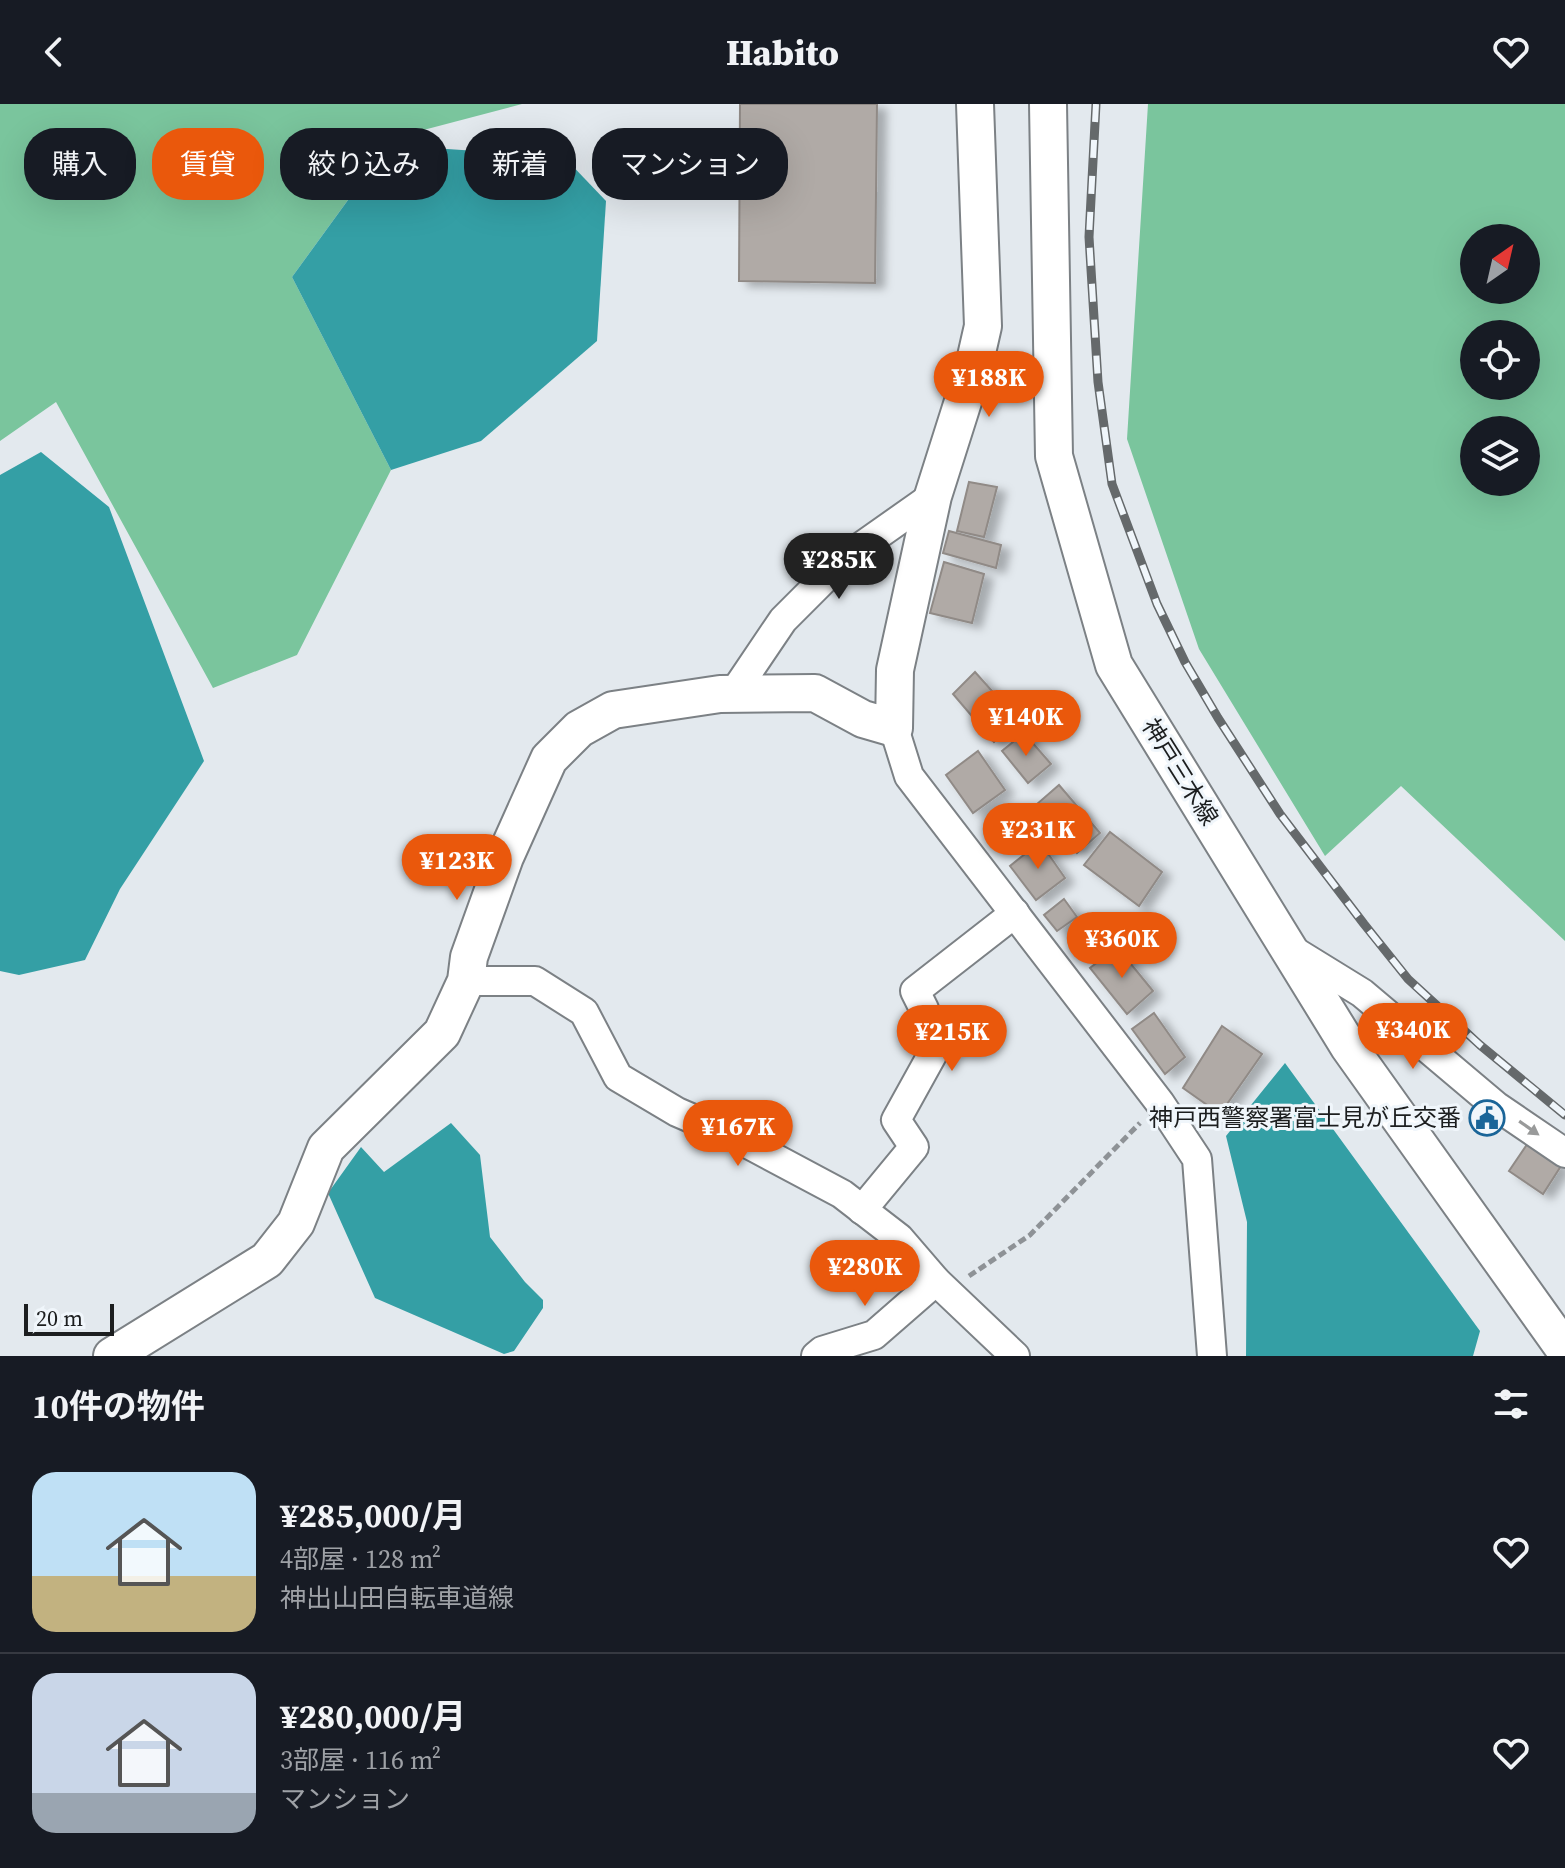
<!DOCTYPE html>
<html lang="ja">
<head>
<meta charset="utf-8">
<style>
	body { margin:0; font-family:"Source Serif 4","Noto Sans JP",serif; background:#20242c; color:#f1f3f6; height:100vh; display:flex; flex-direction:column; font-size:30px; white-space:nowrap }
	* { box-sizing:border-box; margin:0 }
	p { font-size:26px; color:#9ea1a6 }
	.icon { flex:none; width:44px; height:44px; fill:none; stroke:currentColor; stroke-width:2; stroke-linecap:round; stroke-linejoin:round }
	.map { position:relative; height:1252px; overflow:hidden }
	.drawer { display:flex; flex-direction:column; background:#171b24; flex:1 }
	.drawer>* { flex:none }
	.hud { position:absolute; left:24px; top:24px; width:800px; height:72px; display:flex; gap:16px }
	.needle { width:52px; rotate:34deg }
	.fabs { position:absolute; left:1460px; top:120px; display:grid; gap:16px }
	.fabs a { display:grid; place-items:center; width:80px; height:80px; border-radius:50%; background:#171b24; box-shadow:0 8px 32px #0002; font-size:40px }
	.scale { position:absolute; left:24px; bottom:20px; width:90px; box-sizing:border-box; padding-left:8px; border:4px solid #1c1e1f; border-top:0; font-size:22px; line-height:28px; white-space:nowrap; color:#1c1e1f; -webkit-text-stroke:6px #f0f6fb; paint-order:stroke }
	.price { position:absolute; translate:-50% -68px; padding:0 18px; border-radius:28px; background:#ea580c; color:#fff; font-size:26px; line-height:52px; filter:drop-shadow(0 2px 4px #0008) }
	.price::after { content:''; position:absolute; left:50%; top:48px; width:24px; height:18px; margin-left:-12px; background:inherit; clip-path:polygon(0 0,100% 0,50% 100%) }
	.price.active { background:#222; color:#fff }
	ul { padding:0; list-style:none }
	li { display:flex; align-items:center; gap:24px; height:200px; padding:0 32px }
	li+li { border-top:2px solid #363941 }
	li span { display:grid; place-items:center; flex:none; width:224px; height:160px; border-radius:24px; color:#555 }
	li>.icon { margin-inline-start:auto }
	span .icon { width:96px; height:96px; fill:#fffc; stroke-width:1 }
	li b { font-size:34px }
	h2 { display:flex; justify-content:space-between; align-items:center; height:96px; padding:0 32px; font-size:34px }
	.chip { padding:0 28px; border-radius:32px; background:#171b24; box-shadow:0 8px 32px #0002; font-size:28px; line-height:72px }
	.chip.active { background:#ea580c; color:#fff }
	header { display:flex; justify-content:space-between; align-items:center; height:104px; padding:0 32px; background:#171b24; font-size:36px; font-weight:800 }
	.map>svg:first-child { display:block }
	.forest { fill:#7ac59d; fill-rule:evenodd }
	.water { fill:#349fa5 }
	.building { fill:#b0aaa6; stroke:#908a86; stroke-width:2; filter:url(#shadow) }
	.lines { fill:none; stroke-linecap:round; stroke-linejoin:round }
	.minor-casing { stroke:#7c8185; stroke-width:32 }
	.major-casing { stroke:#7c8185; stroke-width:40 }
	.path { stroke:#8e9296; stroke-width:5; stroke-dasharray:8 4; stroke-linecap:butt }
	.minor { stroke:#fff; stroke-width:28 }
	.major { stroke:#fff; stroke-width:36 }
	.rail-casing { stroke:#65696b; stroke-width:9 }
	.rail { stroke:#f0f6fb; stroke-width:6; stroke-dasharray:18; stroke-linecap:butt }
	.oneway { fill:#999a9a }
	.labels { text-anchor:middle; stroke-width:6; stroke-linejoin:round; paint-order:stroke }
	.street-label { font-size:24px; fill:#1c1e1f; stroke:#f0f6fb }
	.poi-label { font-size:24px; fill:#1c1e1f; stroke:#f0f6fb; text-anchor:end }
</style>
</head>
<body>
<header><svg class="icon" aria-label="back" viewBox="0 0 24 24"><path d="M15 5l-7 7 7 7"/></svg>Habito<svg class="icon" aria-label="heart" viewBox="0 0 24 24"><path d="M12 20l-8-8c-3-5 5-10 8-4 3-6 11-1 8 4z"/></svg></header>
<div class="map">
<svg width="1565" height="1252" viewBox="0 0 1565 1252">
	<defs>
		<filter id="shadow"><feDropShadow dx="9" dy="5" stdDeviation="4" flood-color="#0004"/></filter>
	</defs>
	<rect width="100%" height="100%" fill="#e3e9ee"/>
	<!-- forest -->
	<g class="forest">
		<path d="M0,0h522l-129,34 -101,139 99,193 -94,185 -84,33 -157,-286 -56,39z"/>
		<path d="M1148,0h417v837l-164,-155 -76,70 -126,-207 -72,-210zM1474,134h52v52h-52zM1474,230h52v52h-52zM1474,326h52v52h-52z"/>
	</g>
	<!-- water -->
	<g class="water">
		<path d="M388,41l176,12 42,44 -9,140 -116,100 -90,29 -99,-193z"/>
		<path d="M41,348l68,55 95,254 -84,128 -35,71 -66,15 -19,-4v-496z"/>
		<path d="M1285,959l195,268 -7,25h-227l1,-134 -21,-86z"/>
		<path d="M451,1019l29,32 10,82 35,45 18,18v8l-29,43 -10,3 -129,-56 -47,-105 33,-46 23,25z"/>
	</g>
	<!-- building -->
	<g class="building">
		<path d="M740,0h137l-2,179 -136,-2z"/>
		<path d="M969,378l28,5 -13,50 -27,-6z"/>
		<path d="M949,427l52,14 -5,23 -53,-15z"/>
		<path d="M944,458l40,12 -12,49 -42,-10z"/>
		<path d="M975,568l43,48 -24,22 -41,-48z"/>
		<path d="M1024,629l27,31 -23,19 -26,-32z"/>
		<path d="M978,647l27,39 -32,23 -27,-38z"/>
		<path d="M1059,681l41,48 -23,20 -40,-49z"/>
		<path d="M1110,728l52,40 -23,34 -55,-41z"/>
		<path d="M1040,738l25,36 -29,22 -26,-34z"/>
		<path d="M1064,795l13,18 -20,14 -13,-16z"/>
		<path d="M1117,843l36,44 -26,23 -37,-46z"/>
		<path d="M1154,909l31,44 -20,17 -33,-45z"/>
		<path d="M1222,922l40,28 -42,60 -37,-26z"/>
		<path d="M1528,1039l33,23 -18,28 -34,-23z"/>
	</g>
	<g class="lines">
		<defs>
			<g id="minor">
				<path d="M733,590l50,-74 62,-62 88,-62"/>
				<path d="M894,624l15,48 251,327 37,56 15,197"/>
				<path d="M1289,844l73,45 134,113 69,47"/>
				<path d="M466,877h69l49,31 34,65 59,35 58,25 107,57 57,44 37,43 79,75"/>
				<path d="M862,1106l52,-63 -18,-27 36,-65 -8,-46 -9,-18 100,-78"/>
				<path d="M816,1252l6,-5 52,-16 62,-54"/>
			</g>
			<g id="major">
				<path d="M1048,0l6,352 60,209 235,382 216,303"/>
				<path d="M112,1252l155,-96 29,-37 30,-75 116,-115 24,-52 3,-24 36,-100 44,-98 30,-30 34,-19 107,-16 95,-1 48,26 31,9 1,-58 38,-174 40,-126 10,-44 -8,-222"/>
			</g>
		</defs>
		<!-- minor casing -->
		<use href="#minor" class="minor-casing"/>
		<!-- major casing -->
		<use href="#major" class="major-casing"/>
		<!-- path -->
		<path class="path" d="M969,1172l61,-41 110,-112"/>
		<!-- minor -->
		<use href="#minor" class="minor"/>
		<!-- major -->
		<use href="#major" class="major"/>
		<defs>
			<path id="rail" d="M1096,0l-7,133 9,145 14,102 45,120 28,58 33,56 62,96 84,110 44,55 72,66 85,70"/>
		</defs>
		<!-- rail casing -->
		<use href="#rail" class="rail-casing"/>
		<!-- rail -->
		<use href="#rail" class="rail"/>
	</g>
	<!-- one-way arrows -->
	<defs><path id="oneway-solid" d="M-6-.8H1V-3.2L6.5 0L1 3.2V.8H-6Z" transform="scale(2)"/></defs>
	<use class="oneway" href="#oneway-solid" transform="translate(1529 1024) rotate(35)"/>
	<!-- icons -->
	<defs>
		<symbol id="civic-ring" viewBox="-11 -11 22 22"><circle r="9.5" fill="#f0f6fb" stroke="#1a6598" stroke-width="1.5"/><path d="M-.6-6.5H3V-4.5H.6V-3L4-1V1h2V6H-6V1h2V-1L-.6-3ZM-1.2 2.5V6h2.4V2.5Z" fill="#1a6598"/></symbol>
	</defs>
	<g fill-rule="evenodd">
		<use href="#civic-ring" x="1467" y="994" width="40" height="40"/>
	</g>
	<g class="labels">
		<!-- street labels -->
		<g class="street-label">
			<text transform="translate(1180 668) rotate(58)" y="8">神戸三木線</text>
		</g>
		<!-- poi labels -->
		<g class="poi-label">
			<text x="1461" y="1022">神戸西警察署富士見が丘交番</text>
		</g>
	</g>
</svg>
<div class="fabs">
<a><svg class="needle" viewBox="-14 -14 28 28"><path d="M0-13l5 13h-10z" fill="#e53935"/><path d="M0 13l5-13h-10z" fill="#9ea1a6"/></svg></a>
<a><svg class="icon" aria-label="locate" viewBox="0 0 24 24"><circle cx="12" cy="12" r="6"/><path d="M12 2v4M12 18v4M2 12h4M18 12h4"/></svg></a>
<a><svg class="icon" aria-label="layers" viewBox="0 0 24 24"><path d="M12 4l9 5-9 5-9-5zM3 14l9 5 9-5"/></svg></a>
</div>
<div class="scale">20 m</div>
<b class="price" style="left:989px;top:315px">¥188K</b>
<b class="price active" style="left:839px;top:497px">¥285K</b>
<b class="price" style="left:1026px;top:654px">¥140K</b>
<b class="price" style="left:1038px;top:767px">¥231K</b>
<b class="price" style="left:457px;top:798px">¥123K</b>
<b class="price" style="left:1122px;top:876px">¥360K</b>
<b class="price" style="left:1413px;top:967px">¥340K</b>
<b class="price" style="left:952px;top:969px">¥215K</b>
<b class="price" style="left:738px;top:1064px">¥167K</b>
<b class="price" style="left:865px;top:1204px">¥280K</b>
<div class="hud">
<a class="chip">購入</a>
<a class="chip active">賃貸</a>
<a class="chip">絞り込み</a>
<a class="chip">新着</a>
<a class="chip">マンション</a>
</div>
</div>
<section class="drawer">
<h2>10件の物件<svg class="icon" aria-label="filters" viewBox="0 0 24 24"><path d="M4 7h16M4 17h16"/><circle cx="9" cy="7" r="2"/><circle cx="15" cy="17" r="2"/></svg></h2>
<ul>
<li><span style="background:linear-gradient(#bfe0f5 65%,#c2b280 0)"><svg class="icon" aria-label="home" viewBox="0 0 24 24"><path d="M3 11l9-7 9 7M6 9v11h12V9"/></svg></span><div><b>¥285,000/月</b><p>4部屋 · 128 m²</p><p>神出山田自転車道線</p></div><svg class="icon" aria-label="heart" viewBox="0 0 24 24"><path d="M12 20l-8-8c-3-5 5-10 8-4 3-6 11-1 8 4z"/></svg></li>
<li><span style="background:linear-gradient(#c9d6e8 75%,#9aa5b1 0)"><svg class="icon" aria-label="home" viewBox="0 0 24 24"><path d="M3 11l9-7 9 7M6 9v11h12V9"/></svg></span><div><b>¥280,000/月</b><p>3部屋 · 116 m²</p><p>マンション</p></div><svg class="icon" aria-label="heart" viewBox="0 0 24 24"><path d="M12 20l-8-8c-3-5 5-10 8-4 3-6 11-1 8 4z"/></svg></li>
</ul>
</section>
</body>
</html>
